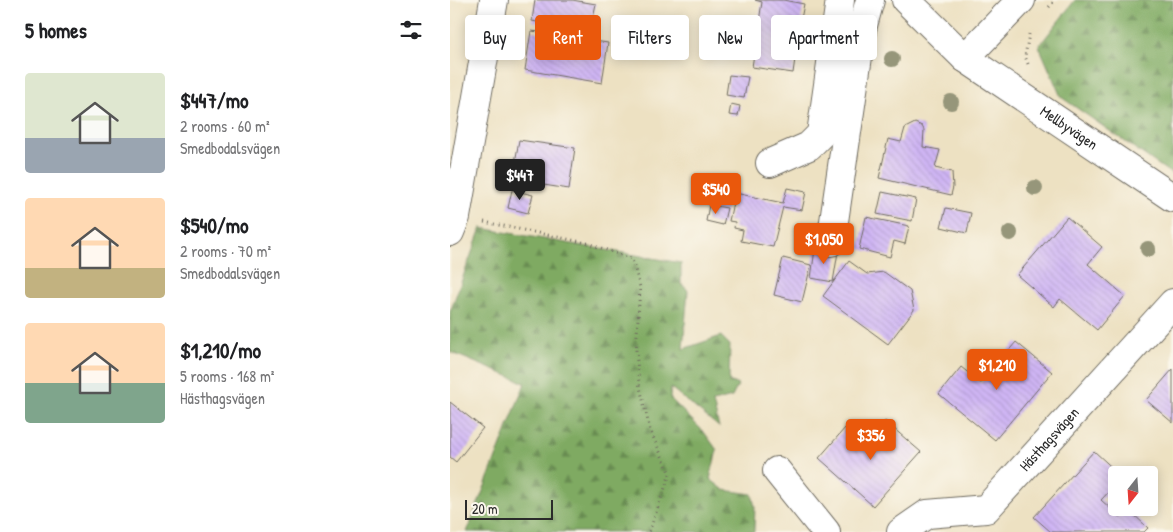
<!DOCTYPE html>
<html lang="en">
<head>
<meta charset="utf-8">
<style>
	body { margin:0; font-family:"Patrick Hand",sans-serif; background:#f6f6f6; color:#202124; height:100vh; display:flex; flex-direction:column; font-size:19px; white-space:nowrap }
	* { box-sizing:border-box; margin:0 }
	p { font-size:16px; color:#757577 }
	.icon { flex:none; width:28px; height:28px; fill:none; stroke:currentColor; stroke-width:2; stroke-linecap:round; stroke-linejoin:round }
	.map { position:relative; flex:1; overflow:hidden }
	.drawer { display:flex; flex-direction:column; background:#fff; width:450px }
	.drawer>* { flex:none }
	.top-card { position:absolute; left:15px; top:15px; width:475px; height:45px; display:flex; gap:10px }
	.needle { width:32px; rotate:197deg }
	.buttons { position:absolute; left:658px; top:466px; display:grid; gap:10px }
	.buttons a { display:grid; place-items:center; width:50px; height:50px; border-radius:5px; background:#fff; box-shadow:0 2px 12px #0003; font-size:25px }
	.scale { position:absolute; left:15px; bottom:12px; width:88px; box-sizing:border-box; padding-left:5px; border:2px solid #2b2b2b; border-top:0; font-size:14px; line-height:18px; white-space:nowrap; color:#2b2b2b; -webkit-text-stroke:4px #fbf7ec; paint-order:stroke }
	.price { position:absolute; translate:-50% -42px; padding:0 11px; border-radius:5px; background:#ea580c; color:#fff; font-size:16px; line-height:32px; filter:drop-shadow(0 1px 2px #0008) }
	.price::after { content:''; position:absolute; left:50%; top:30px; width:15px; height:11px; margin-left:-8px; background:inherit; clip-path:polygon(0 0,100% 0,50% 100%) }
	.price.active { background:#222; color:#fff }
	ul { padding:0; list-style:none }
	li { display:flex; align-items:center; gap:15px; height:125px; padding:0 25px }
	li span { display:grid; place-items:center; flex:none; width:140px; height:100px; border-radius:5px; color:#555 }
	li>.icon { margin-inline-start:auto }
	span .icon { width:60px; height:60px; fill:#fffc; stroke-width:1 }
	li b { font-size:21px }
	h2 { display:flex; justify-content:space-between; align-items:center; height:60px; padding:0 25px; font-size:21px }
	.tag { padding:0 18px; border-radius:5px; background:#fff; box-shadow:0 2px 12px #0003; font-size:18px; line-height:45px }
	.tag.active { background:#ea580c; color:#fff }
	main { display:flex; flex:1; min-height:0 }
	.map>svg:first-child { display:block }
	.forest { fill:url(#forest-firs); stroke:#556a46 }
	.building { fill:url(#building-back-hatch) }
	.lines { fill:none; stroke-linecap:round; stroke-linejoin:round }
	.minor-casing { stroke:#6f6b60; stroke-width:30 }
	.path { stroke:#6f6b60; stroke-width:3; stroke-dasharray:1 4; stroke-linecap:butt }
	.minor { stroke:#fff; stroke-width:28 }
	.tree { fill:#96967a }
	.labels { text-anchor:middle; stroke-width:4.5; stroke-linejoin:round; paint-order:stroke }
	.street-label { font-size:15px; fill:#2b2b2b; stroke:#fbf7ec }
</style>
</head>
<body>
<main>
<section class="drawer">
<h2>5 homes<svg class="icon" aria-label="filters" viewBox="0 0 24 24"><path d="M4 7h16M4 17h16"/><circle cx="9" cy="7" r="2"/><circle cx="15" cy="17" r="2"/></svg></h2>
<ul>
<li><span style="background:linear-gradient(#dfe7d0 65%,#9aa5b1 0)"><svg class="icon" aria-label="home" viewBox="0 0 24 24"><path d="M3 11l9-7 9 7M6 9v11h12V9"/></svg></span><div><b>$447/mo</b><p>2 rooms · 60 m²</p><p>Smedbodalsvägen</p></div></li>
<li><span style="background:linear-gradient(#ffd9b3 70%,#c2b280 0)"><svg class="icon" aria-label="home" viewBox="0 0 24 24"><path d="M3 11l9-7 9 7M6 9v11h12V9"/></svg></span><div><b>$540/mo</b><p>2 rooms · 70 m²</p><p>Smedbodalsvägen</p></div></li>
<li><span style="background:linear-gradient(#ffd9b3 60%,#7fa58c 0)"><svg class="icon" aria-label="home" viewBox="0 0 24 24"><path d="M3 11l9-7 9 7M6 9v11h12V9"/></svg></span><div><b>$1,210/mo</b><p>5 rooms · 168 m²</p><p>Hästhagsvägen</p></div></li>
</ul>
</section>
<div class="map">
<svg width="723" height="532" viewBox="0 0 723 532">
	<defs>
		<pattern id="forest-firs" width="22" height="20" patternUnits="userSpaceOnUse" patternTransform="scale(1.25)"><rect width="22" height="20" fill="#7faa62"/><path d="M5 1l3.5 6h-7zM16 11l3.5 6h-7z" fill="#688b51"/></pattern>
		<pattern id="building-back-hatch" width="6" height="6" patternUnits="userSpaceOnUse" patternTransform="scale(1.25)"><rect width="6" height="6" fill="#cfb5f4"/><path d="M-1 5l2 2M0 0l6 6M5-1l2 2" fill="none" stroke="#b29cd1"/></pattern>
	</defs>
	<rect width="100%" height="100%" fill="#fbf7ec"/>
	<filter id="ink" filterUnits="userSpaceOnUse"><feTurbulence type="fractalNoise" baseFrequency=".02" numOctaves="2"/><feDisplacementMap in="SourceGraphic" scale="10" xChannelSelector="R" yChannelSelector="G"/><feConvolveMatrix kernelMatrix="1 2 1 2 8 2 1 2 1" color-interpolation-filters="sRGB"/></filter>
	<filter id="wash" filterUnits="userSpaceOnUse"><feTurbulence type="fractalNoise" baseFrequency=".0096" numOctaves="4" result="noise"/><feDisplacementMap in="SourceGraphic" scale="20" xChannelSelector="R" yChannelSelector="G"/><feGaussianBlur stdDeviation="1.12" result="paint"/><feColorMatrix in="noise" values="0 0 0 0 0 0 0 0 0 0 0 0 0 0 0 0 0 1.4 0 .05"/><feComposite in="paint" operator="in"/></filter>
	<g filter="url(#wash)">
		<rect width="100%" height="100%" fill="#ede1c2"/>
		<!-- forest -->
		<g class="forest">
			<path d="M625,0h98v175l-112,-78 -22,-51z"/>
			<path d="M31,228l200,35v21l7,6 -5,59 38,-13 9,9 -1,36 9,4 -6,12 -19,5 6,25 -48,-39 -1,10 34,34 13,18 -7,29 14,11 28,4 3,13 -1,25h-287l58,-149 -75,-31v-40z"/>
		</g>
		<g id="blocks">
			<!-- building -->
			<g class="building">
				<path d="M85,0h37l24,4 -8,36 20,3 -6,40 -77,-13 6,-39 9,1 2,-9 -10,-2z"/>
				<path d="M305,0h28l21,4 -3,15 5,1 -3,18 -5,-1 -5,36 -41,-6 10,-65z"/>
				<path d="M266,17l12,2 -3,16 -12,-2z"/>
				<path d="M279,75l19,2 -4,21 -18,-3z"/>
				<path d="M281,104l9,2 -2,10 -9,-1z"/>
				<path d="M465,123l7,3 2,4 -1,17 17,3 -5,18 17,4 1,15 -2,8 -72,-17 9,-39 13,3 4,-14z"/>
				<path d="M69,140l56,8 -6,41 -57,-9z"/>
				<path d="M337,188l19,4 -4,18 -19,-3 -10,40 -32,-6 2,-11 -9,-2 1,-6 -6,-1 6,-28 48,10z"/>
				<path d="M62,190l21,5 -5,18 -20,-5z"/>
				<path d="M432,192l34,7 -4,22 -35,-7z"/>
				<path d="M259,205l18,3 -4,17 -17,-4z"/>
				<path d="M496,208l25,5 -4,20 -26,-6z"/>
				<path d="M416,217l43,9 -4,18 -11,-3 -4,16 -31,-8z"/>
				<path d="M617,217l35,30 -14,17 37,32 -28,34 -37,-31 -6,8 -37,-32z"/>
				<path d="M365,249l23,3 -5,30 -22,-4z"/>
				<path d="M333,258l28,7 -9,37 -28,-7z"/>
				<path d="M399,261l18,13 17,-2 26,19 4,19 -26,34 -65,-48z"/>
				<path d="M566,342l36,30 -57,68 -56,-46 22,-27 20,16z"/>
				<path d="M723,369v54l-27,-23z"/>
				<path d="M0,402l33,26 -27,34 -6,-5z"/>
				<path d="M435,421l36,31 -48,54 -54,-48 26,-30 19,17z"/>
				<path d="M644,451l26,24h-4v9l-15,16 19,17 8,-8 20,19 -4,4h-93l-17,-15z"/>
			</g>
		</g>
	</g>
	<g filter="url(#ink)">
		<use href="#blocks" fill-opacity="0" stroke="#6f6b60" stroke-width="1"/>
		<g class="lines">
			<defs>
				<g id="minor">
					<path id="s1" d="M456,0l59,58 208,140"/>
					<path d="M515,58l56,-58"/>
					<path d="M320,163l39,-17 12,-12 19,-134"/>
					<path d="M0,232l6,-15 38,-217"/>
					<path d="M381,242l31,-213 8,-29"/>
					<path d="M327,471l49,61"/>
					<path id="s2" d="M451,532l26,-18 59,-5 187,-206"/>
				</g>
			</defs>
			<!-- minor casing -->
			<use href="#minor" class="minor-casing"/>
			<!-- path -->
			<g class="path">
				<path d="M599,7l6,-7"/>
				<path d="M578,64l-3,-8 4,-22"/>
				<path d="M34,222l103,21 45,16 8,28 -4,63 3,33 11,47 20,44 -21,58"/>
			</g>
			<!-- minor -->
			<use href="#minor" class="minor"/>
		</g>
		<!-- trees -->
		<g class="tree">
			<circle cx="442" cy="59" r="8"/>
			<circle cx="501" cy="102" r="8"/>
			<circle cx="585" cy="188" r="8"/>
			<circle cx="560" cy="233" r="8"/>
			<circle cx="698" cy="249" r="8"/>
		</g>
	</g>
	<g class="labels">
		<!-- street labels -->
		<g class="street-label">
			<text dy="5" stroke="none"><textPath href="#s1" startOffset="208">Mellbyvägen</textPath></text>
			<text dy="5" stroke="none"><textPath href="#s2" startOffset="185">Hästhagsvägen</textPath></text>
		</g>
	</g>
</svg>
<div class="buttons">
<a><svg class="needle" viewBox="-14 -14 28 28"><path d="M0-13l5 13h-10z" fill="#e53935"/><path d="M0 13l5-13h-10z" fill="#757577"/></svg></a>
</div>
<div class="scale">20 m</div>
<b class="price active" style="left:70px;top:201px">$447</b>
<b class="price" style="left:266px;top:215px">$540</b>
<b class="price" style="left:374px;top:265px">$1,050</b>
<b class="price" style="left:547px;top:391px">$1,210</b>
<b class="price" style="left:421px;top:461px">$356</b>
<div class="top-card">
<a class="tag">Buy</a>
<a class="tag active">Rent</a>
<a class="tag">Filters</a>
<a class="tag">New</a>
<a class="tag">Apartment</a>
</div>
</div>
</main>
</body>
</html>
